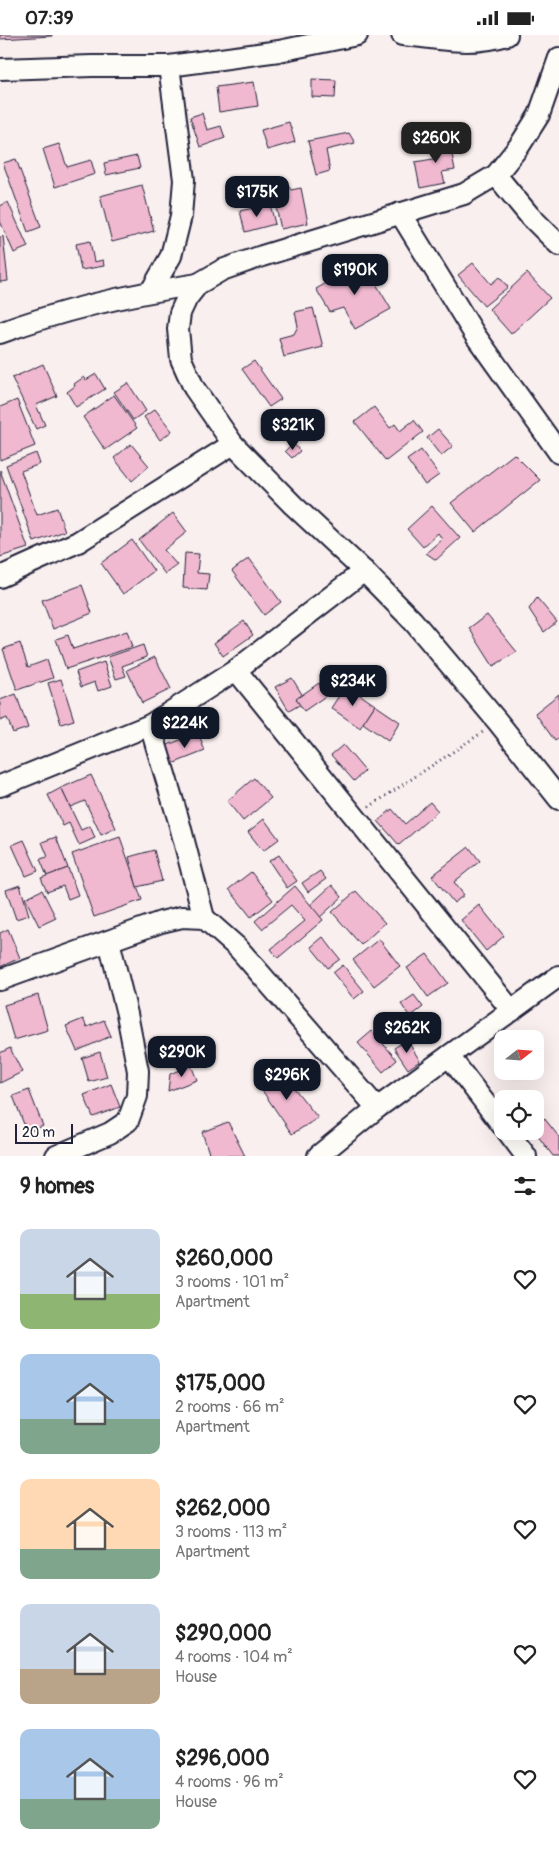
<!DOCTYPE html>
<html lang="en">
<head>
<meta charset="utf-8">
<style>
	body { margin:0; font-family:Pangolin,sans-serif; background:#f6f6f6; color:#222; height:100vh; display:flex; flex-direction:column; font-size:19px; white-space:nowrap }
	* { box-sizing:border-box; margin:0 }
	p { font-size:16px; color:#767676 }
	.icon { flex:none; width:28px; height:28px; fill:none; stroke:currentColor; stroke-width:2; stroke-linecap:round; stroke-linejoin:round }
	.map { position:relative; height:1121px; overflow:hidden }
	.drawer { display:flex; flex-direction:column; background:#fff; flex:1 }
	.drawer>* { flex:none }
	.needle { width:32px; rotate:73deg }
	.controls { position:absolute; left:494px; top:995px; display:grid; gap:10px }
	.controls a { display:grid; place-items:center; width:50px; height:50px; border-radius:10px; background:#fff; box-shadow:0 5px 20px #0002; font-size:25px }
	.scale { position:absolute; left:15px; bottom:12px; width:58px; box-sizing:border-box; padding-left:5px; border:2px solid #22223b; border-top:0; font-size:14px; line-height:18px; white-space:nowrap; color:#22223b; -webkit-text-stroke:4px #fdfcf7; paint-order:stroke }
	.price { position:absolute; translate:-50% -42px; padding:0 11px; border-radius:10px; background:#111827; color:#fff; font-size:16px; line-height:32px; filter:drop-shadow(0 1px 2px #0008) }
	.price::after { content:''; position:absolute; left:50%; top:30px; width:15px; height:11px; margin-left:-8px; background:inherit; clip-path:polygon(0 0,100% 0,50% 100%) }
	.price.on { background:#222; color:#fff }
	ul { padding:0; list-style:none }
	li { display:flex; align-items:center; gap:15px; height:125px; padding:0 20px }
	li span { display:grid; place-items:center; flex:none; width:140px; height:100px; border-radius:10px; color:#555 }
	li>.icon { margin-inline-start:auto }
	span .icon { width:60px; height:60px; fill:#fffc; stroke-width:1 }
	li b { font-size:21px }
	h2 { display:flex; justify-content:space-between; align-items:center; height:60px; padding:0 20px; font-size:21px }
	.status { display:flex; justify-content:space-between; align-items:center; height:35px; padding:0 25px; background:#fff; direction:ltr }
	.status svg { height:14px; fill:currentColor }
	.map>svg:first-child { display:block }
	.building { fill:#f0b9d0; stroke:#22223b }
	.lines { fill:none; stroke-linecap:round; stroke-linejoin:round }
	.minor-casing { stroke:#22223b; stroke-width:24 }
	.path { stroke:#22223b; stroke-width:3; stroke-dasharray:1 4; stroke-linecap:butt }
	.minor { stroke:#fdfcf7; stroke-width:20 }
</style>
</head>
<body>
<div class="status"><b>07:39</b><svg viewBox="0 0 49 12"><path d="M0 12V9h3v3zM5 12V6h3v6zM10 12V3h3v9zM15 12V0h3v12zM26 1h20v11H26zM47 4h2v5h-2z"/></svg></div>
<div class="map">
<svg width="559" height="1121" viewBox="0 0 559 1121">
	<rect width="100%" height="100%" fill="#faefef"/>
	<filter id="ink" filterUnits="userSpaceOnUse"><feTurbulence type="fractalNoise" baseFrequency=".02" numOctaves="2"/><feDisplacementMap in="SourceGraphic" scale="10" xChannelSelector="R" yChannelSelector="G"/><feConvolveMatrix kernelMatrix="1 2 1 2 8 2 1 2 1" color-interpolation-filters="sRGB"/></filter>
	<g filter="url(#ink)">
		<!-- building -->
		<g class="building">
			<path d="M0,0h52v1l-52,3z"/>
			<path d="M312,44l24,1 -1,18 -23,-1z"/>
			<path d="M254,47l4,24 -39,6 -3,-25z"/>
			<path d="M202,78l5,17 14,-4 4,12 -25,9 -10,-30z"/>
			<path d="M289,87l6,20 -28,8 -6,-20z"/>
			<path d="M349,98l6,10 -29,7 4,21 -14,4 -8,-34z"/>
			<path d="M448,99l7,36 -13,2 3,11 -25,5 -5,-26 24,-4 -4,-22z"/>
			<path d="M59,109l8,23 24,-7 4,14 -40,13 -12,-38z"/>
			<path d="M137,121l3,12 -34,7 -2,-12z"/>
			<path d="M16,124l25,68 -13,5 -25,-69z"/>
			<path d="M286,147l5,8 10,-2 7,35 -27,6 -10,-44z"/>
			<path d="M142,150l12,46 -42,11 -12,-46z"/>
			<path d="M8,167l20,45 -14,6 -14,-32v-15z"/>
			<path d="M270,169l5,20 -30,8 -5,-21z"/>
			<path d="M3,201l5,45 -8,1v-45z"/>
			<path d="M90,206l4,21 9,-2 1,6 -23,4 -5,-26z"/>
			<path d="M363,227l28,47 -36,20 -12,-21 -13,4 -14,-23z"/>
			<path d="M473,228l18,21 8,-7 9,10 -24,19 -26,-31z"/>
			<path d="M527,238l23,25 -39,36 -22,-25z"/>
			<path d="M313,273l10,39 -39,10 -5,-19 15,-4 4,-8 -3,-14z"/>
			<path d="M254,326l27,38 -12,8 -27,-38z"/>
			<path d="M43,329l14,32 -21,9 9,20 -9,4 -24,-51z"/>
			<path d="M96,339l9,15 -29,18 -9,-15 8,-6 -1,-2 10,-7 2,3z"/>
			<path d="M128,348l18,28 -13,9 -19,-28z"/>
			<path d="M114,360l23,33 -32,22 -22,-33z"/>
			<path d="M17,365l18,46 -35,14v-53z"/>
			<path d="M374,372l16,21 5,-4 5,7 14,-11 9,12 -37,29 -31,-39z"/>
			<path d="M155,374l17,22 -12,9 -16,-23z"/>
			<path d="M438,394l15,17 -12,10 -14,-18z"/>
			<path d="M293,408l7,8 -8,7 -7,-7z"/>
			<path d="M131,409l18,22 -17,15 -18,-23z"/>
			<path d="M421,415l18,25 -14,10 -18,-25z"/>
			<path d="M36,418l4,11 -19,7 16,44 20,-7 8,23 -31,11 -28,-77z"/>
			<path d="M514,419l26,26 -65,52 -24,-29z"/>
			<path d="M0,435l28,78 -28,9z"/>
			<path d="M432,471l28,32 -24,22 -10,-7 16,-14 -4,-6 -15,14 -16,-18z"/>
			<path d="M173,478l14,19 -23,18 13,15 -12,9 -26,-34z"/>
			<path d="M132,505l22,31 -31,23 -22,-31z"/>
			<path d="M185,518l14,1 -2,19 12,1 -2,16 -24,-2z"/>
			<path d="M249,523l32,44 -17,13 -32,-44z"/>
			<path d="M82,550l10,28 -39,16 -11,-29z"/>
			<path d="M537,563l20,24 -13,10 -15,-23z"/>
			<path d="M487,580l30,37 -24,14 -24,-38z"/>
			<path d="M244,586l9,14 -30,21 -9,-13z"/>
			<path d="M127,596l5,16 -66,22 -10,-30 12,-4 5,14z"/>
			<path d="M20,608l8,24 19,-7 6,18 -36,12 -14,-41z"/>
			<path d="M143,610l4,12 -25,9 4,10 -10,3 -8,-22z"/>
			<path d="M155,622l16,32 -29,14 -15,-33z"/>
			<path d="M104,627l8,24 -14,5 -3,-9 -14,5 -5,-15z"/>
			<path d="M292,643l14,23 -17,10 -14,-24z"/>
			<path d="M61,644l13,41 -13,4 -13,-41z"/>
			<path d="M319,648l8,12 -23,16 -8,-12z"/>
			<path d="M346,650l29,20 -15,23 -29,-20z"/>
			<path d="M16,659l12,34 -15,5 -6,-15 -7,3v-21z"/>
			<path d="M559,659v44l-4,3 -20,-28z"/>
			<path d="M375,670l25,17 -12,19 -25,-18z"/>
			<path d="M198,698l7,18 -33,13 -7,-18z"/>
			<path d="M343,710l22,26 -11,10 -23,-26z"/>
			<path d="M91,740l25,53 -15,7 -16,-34 -15,6 -9,-19z"/>
			<path d="M254,743l17,20 -28,23 -16,-20z"/>
			<path d="M61,753l20,42 9,-4 5,12 -16,7 -10,-22 -6,3 -15,-31z"/>
			<path d="M430,767l8,9 -39,34 -21,-24 14,-12 13,15z"/>
			<path d="M264,784l15,20 -16,12 -15,-19z"/>
			<path d="M56,802l12,31 -21,8 -7,-17 8,-2 -6,-15z"/>
			<path d="M120,802l22,63 -48,17 -22,-63z"/>
			<path d="M24,805l14,31 -12,5 -14,-31z"/>
			<path d="M469,812l11,14 -26,21 10,13 -10,8 -22,-27z"/>
			<path d="M154,815l8,31 -25,6 -8,-30z"/>
			<path d="M279,820l18,26 -10,7 -18,-27z"/>
			<path d="M68,833l10,27 -10,4 -5,-13 -16,6 -6,-14z"/>
			<path d="M320,836l6,8 -18,13 -6,-9z"/>
			<path d="M251,837l22,28 -22,17 -22,-28z"/>
			<path d="M20,850l9,30 -13,4 -10,-29z"/>
			<path d="M332,850l10,12 -24,22 -10,-12z"/>
			<path d="M295,851l28,34 -45,38 -7,-9 34,-28 -14,-16 -29,24 -7,-8z"/>
			<path d="M42,855l14,28 -17,8 -14,-28z"/>
			<path d="M356,856l29,32 -24,22 -29,-33z"/>
			<path d="M479,870l25,31 -18,15 -25,-31z"/>
			<path d="M8,894l12,29 -20,9v-34z"/>
			<path d="M323,902l17,22 -12,9 -17,-21z"/>
			<path d="M379,904l21,27 -26,20 -21,-26z"/>
			<path d="M427,919l21,29 -20,14 -21,-29z"/>
			<path d="M343,930l21,26 -10,8 -21,-26z"/>
			<path d="M38,960l10,35 -34,10 -10,-35z"/>
			<path d="M414,960l9,12 -13,10 -9,-13z"/>
			<path d="M83,984l4,8 17,-7 7,16 -34,15 -11,-25z"/>
			<path d="M372,996l25,29 -14,12 -25,-29z"/>
			<path d="M407,1005l13,21 -12,8 -14,-21z"/>
			<path d="M10,1013l12,24 -22,11v-30z"/>
			<path d="M100,1017l7,25 -18,5 -7,-24z"/>
			<path d="M191,1030l6,15 -29,11 2,-17z"/>
			<path d="M278,1033l40,50 -26,16 -35,-51z"/>
			<path d="M111,1049l9,23 -27,10 -9,-22z"/>
			<path d="M29,1055l14,36 -16,6 -14,-36z"/>
			<path d="M544,1083l15,19v19h-6l-19,-25 1,-6z"/>
			<path d="M228,1087l17,34h-35l-8,-24z"/>
		</g>
		<g class="lines">
			<defs>
				<g id="minor">
					<path d="M402,0c38,3 67,12 105,0"/>
					<path d="M559,23l-20,57 -19,30 -24,30 -32,19 -202,62 -40,14 -24,14 -11,14 -7,15 -2,16 3,30 13,29 39,56 60,61 71,66 49,50 85,101 61,77"/>
					<path d="M0,34l92,-3h77l110,-15 78,-16"/>
					<path d="M496,140l33,40 30,30"/>
					<path d="M400,178l75,122 84,118"/>
					<path d="M151,256l20,-35 10,-40 3,-36 -15,-114"/>
					<path d="M0,298c64,-24 131,-39 198,-49"/>
					<path d="M0,542l78,-35 155,-98"/>
					<path d="M236,635l276,341"/>
					<path d="M150,690l28,93 26,100"/>
					<path d="M0,751l150,-61 86,-55 128,-99"/>
					<path d="M0,945l161,-58 21,-5 22,1 34,30 139,160"/>
					<path d="M449,1021l53,69"/>
					<path d="M507,1096l19,25"/>
					<path d="M56,1121l54,-23 18,-12 9,-25 1,-25 -11,-57 -18,-73"/>
					<path d="M318,1121l59,-48 182,-132"/>
				</g>
			</defs>
			<!-- minor casing -->
			<use href="#minor" class="minor-casing"/>
			<!-- path -->
			<path class="path" d="M369,772l114,-75"/>
			<!-- minor -->
			<use href="#minor" class="minor"/>
		</g>
	</g>
</svg>
<div class="controls">
<a><svg class="needle" viewBox="-14 -14 28 28"><path d="M0-13l5 13h-10z" fill="#e53935"/><path d="M0 13l5-13h-10z" fill="#767676"/></svg></a>
<a><svg class="icon" aria-label="locate" viewBox="0 0 24 24"><circle cx="12" cy="12" r="6"/><path d="M12 2v4M12 18v4M2 12h4M18 12h4"/></svg></a>
</div>
<div class="scale">20 m</div>
<b class="price on" style="left:436px;top:129px">$260K</b>
<b class="price" style="left:257px;top:183px">$175K</b>
<b class="price" style="left:355px;top:261px">$190K</b>
<b class="price" style="left:293px;top:416px">$321K</b>
<b class="price" style="left:353px;top:672px">$234K</b>
<b class="price" style="left:185px;top:714px">$224K</b>
<b class="price" style="left:407px;top:1019px">$262K</b>
<b class="price" style="left:182px;top:1043px">$290K</b>
<b class="price" style="left:287px;top:1066px">$296K</b>
</div>
<section class="drawer">
<h2>9 homes<svg class="icon" aria-label="filters" viewBox="0 0 24 24"><path d="M4 7h16M4 17h16"/><circle cx="9" cy="7" r="2"/><circle cx="15" cy="17" r="2"/></svg></h2>
<ul>
<li><span style="background:linear-gradient(#c9d6e8 65%,#8fb573 0)"><svg class="icon" aria-label="home" viewBox="0 0 24 24"><path d="M3 11l9-7 9 7M6 9v11h12V9"/></svg></span><div><b>$260,000</b><p>3 rooms · 101 m²</p><p>Apartment</p></div><svg class="icon" aria-label="heart" viewBox="0 0 24 24"><path d="M12 20l-8-8c-3-5 5-10 8-4 3-6 11-1 8 4z"/></svg></li>
<li><span style="background:linear-gradient(#a9c7e8 65%,#7fa58c 0)"><svg class="icon" aria-label="home" viewBox="0 0 24 24"><path d="M3 11l9-7 9 7M6 9v11h12V9"/></svg></span><div><b>$175,000</b><p>2 rooms · 66 m²</p><p>Apartment</p></div><svg class="icon" aria-label="heart" viewBox="0 0 24 24"><path d="M12 20l-8-8c-3-5 5-10 8-4 3-6 11-1 8 4z"/></svg></li>
<li><span style="background:linear-gradient(#ffd9b3 70%,#7fa58c 0)"><svg class="icon" aria-label="home" viewBox="0 0 24 24"><path d="M3 11l9-7 9 7M6 9v11h12V9"/></svg></span><div><b>$262,000</b><p>3 rooms · 113 m²</p><p>Apartment</p></div><svg class="icon" aria-label="heart" viewBox="0 0 24 24"><path d="M12 20l-8-8c-3-5 5-10 8-4 3-6 11-1 8 4z"/></svg></li>
<li><span style="background:linear-gradient(#c9d6e8 65%,#b9a48a 0)"><svg class="icon" aria-label="home" viewBox="0 0 24 24"><path d="M3 11l9-7 9 7M6 9v11h12V9"/></svg></span><div><b>$290,000</b><p>4 rooms · 104 m²</p><p>House</p></div><svg class="icon" aria-label="heart" viewBox="0 0 24 24"><path d="M12 20l-8-8c-3-5 5-10 8-4 3-6 11-1 8 4z"/></svg></li>
<li><span style="background:linear-gradient(#a9c7e8 70%,#7fa58c 0)"><svg class="icon" aria-label="home" viewBox="0 0 24 24"><path d="M3 11l9-7 9 7M6 9v11h12V9"/></svg></span><div><b>$296,000</b><p>4 rooms · 96 m²</p><p>House</p></div><svg class="icon" aria-label="heart" viewBox="0 0 24 24"><path d="M12 20l-8-8c-3-5 5-10 8-4 3-6 11-1 8 4z"/></svg></li>
</ul>
</section>
</body>
</html>
